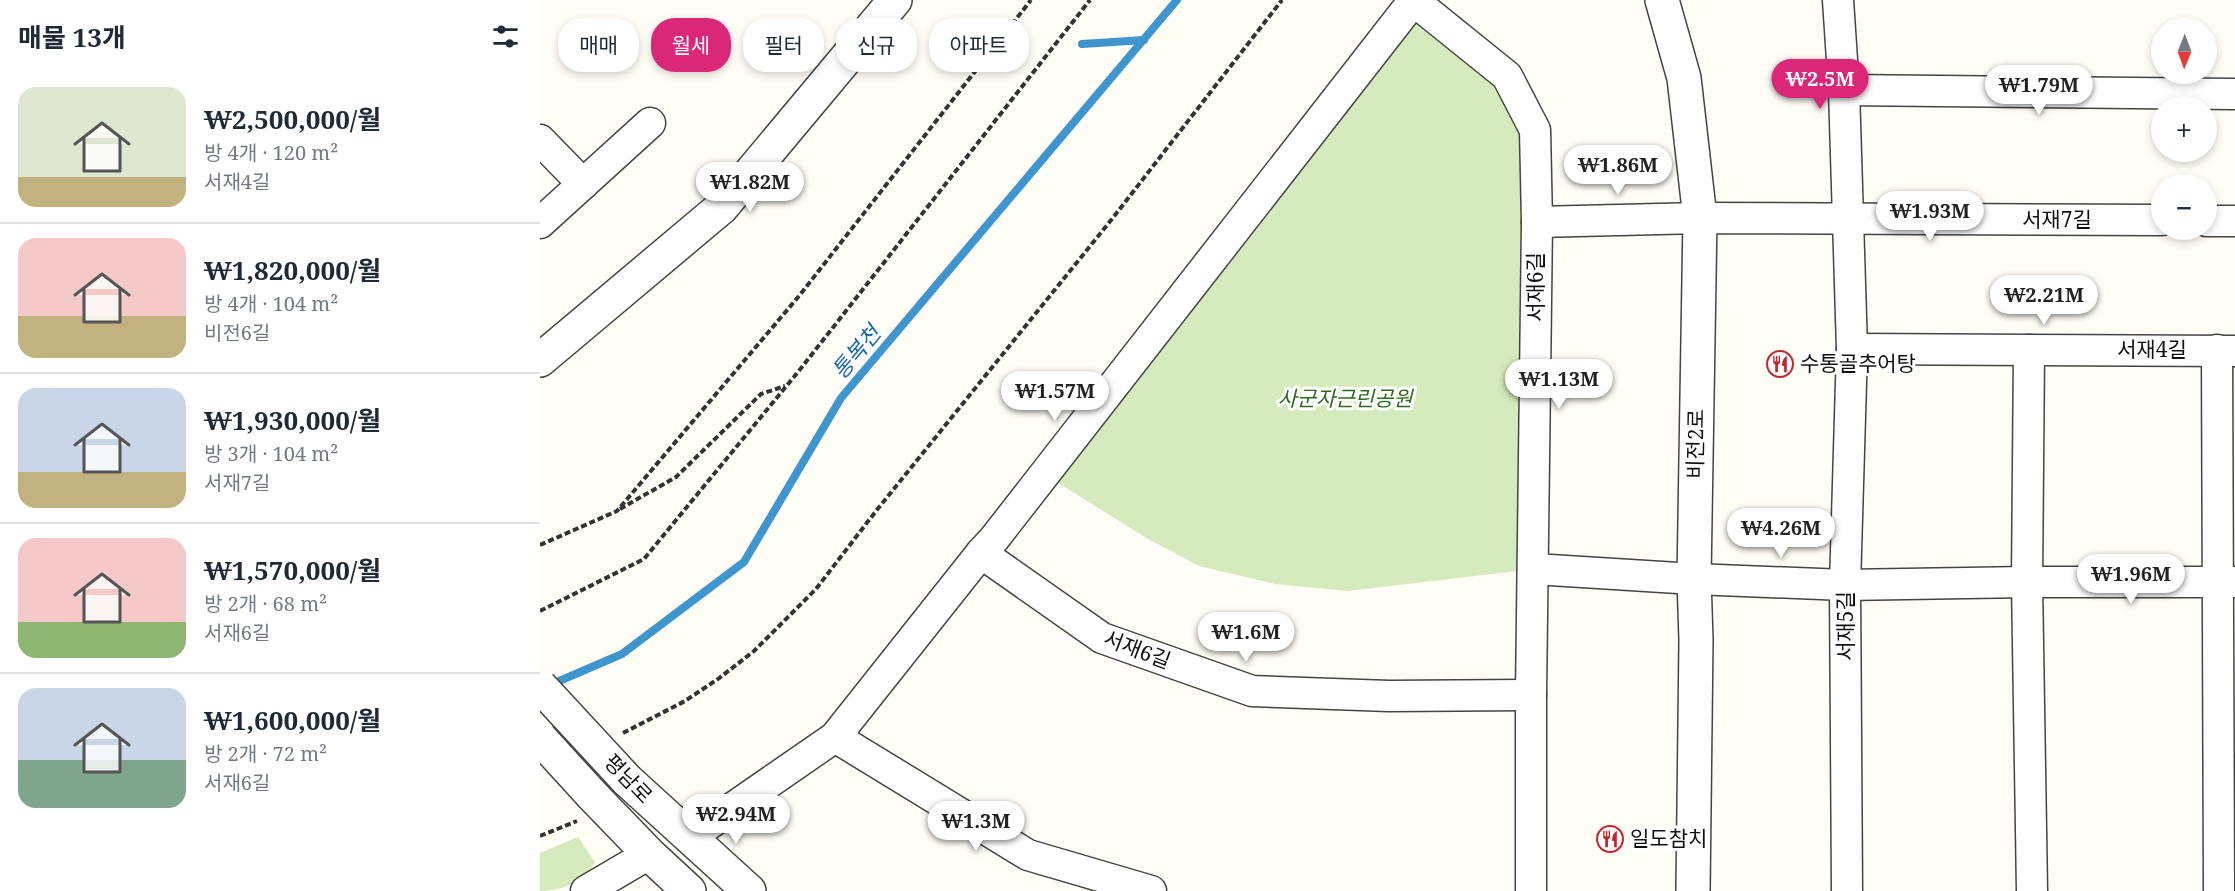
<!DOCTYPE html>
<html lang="ko">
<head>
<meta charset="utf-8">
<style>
	body { margin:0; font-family:"Noto Serif","Noto Sans KR",serif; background:#f6f6f7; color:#1f2937; height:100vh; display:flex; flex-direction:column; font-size:22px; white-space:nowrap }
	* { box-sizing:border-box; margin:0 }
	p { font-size:20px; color:#747a83 }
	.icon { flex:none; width:33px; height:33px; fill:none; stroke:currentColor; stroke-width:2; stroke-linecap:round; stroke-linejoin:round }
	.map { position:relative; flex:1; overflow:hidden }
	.sheet { display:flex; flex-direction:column; background:#fff; width:540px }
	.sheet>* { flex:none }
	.top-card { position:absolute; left:18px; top:18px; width:570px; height:54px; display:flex; gap:12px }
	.needle { width:39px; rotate:181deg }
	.buttons { position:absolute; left:1611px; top:18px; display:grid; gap:12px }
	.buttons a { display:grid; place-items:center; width:66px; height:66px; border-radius:50%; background:#fff; box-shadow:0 3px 9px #0003; font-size:30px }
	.price { position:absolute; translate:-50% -51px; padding:0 14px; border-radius:21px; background:#fff; color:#222; font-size:20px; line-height:39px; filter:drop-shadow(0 2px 3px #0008) }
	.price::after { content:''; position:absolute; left:50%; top:36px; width:18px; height:14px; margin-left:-9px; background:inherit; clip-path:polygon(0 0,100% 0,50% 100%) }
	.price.selected { background:#db2777; color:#fff }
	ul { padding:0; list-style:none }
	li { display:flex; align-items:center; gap:18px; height:150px; padding:0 18px }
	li+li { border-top:2px solid #e0e1e3 }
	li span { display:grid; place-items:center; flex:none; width:168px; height:120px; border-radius:18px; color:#555 }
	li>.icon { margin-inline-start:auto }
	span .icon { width:72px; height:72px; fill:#fffc; stroke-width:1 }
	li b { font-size:26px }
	h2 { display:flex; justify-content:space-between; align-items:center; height:72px; padding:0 18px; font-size:26px }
	.chip { padding:0 21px; border-radius:24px; background:#fff; box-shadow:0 3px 9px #0003; font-size:21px; line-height:54px }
	.chip.selected { background:#db2777; color:#fff }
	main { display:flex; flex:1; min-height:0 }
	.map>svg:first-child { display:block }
	.green { fill:#d5ebbd }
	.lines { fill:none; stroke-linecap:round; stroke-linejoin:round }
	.stream { stroke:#3f96cf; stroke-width:8 }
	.minor-casing { stroke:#444; stroke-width:33 }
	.tertiary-casing { stroke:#444; stroke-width:36 }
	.path { stroke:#333; stroke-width:4; stroke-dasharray:6 3; stroke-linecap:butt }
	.minor { stroke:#fff; stroke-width:30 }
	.tertiary { stroke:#fff; stroke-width:33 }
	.tertiary-bridge-casing { stroke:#444; stroke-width:36; stroke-linecap:butt }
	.tertiary-bridge { stroke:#fff; stroke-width:33 }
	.labels { text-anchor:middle; stroke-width:6; stroke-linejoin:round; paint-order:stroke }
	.street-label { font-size:21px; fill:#111; stroke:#fff }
	.poi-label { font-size:21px; fill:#111; stroke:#fff; text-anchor:start }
	.park-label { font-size:21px; font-style:italic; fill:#2f6b1f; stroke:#fff }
	.water-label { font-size:22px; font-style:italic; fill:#1768a6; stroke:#fff }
</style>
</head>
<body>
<main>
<section class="sheet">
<h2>매물 13개<svg class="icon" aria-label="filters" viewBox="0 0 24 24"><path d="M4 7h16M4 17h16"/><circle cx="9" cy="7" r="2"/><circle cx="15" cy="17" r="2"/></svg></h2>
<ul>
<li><span style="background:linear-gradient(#dfe7d0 75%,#c2b280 0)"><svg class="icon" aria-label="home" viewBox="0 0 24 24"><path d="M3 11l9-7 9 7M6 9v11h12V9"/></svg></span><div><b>₩2,500,000/월</b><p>방 4개 · 120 m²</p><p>서재4길</p></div></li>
<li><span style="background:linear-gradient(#f6c9c9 65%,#c2b280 0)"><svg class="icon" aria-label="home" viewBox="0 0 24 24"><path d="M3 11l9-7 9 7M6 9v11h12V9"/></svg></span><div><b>₩1,820,000/월</b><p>방 4개 · 104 m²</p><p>비전6길</p></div></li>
<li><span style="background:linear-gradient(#c9d6e8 70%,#c2b280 0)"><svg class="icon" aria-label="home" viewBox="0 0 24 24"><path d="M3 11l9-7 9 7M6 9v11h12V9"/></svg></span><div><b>₩1,930,000/월</b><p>방 3개 · 104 m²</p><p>서재7길</p></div></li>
<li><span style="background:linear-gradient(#f6c9c9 70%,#8fb573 0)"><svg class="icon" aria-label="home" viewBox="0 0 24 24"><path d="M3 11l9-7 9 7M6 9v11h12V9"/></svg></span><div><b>₩1,570,000/월</b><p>방 2개 · 68 m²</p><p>서재6길</p></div></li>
<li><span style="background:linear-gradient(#c9d6e8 60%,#7fa58c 0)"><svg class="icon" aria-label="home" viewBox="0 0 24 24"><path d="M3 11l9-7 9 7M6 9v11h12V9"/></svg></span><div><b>₩1,600,000/월</b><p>방 2개 · 72 m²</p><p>서재6길</p></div></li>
</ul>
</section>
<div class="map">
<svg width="1695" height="891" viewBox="0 0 1695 891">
	<rect width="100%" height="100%" fill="#fffdf5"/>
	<!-- green -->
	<g class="green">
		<path d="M874,1l93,75 28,54 -1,439 -186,22 -73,-7 -76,-18 -51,-27 -104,-65z"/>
		<path d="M38,837l17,25c-11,20 -33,29 -55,29v-38z"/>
	</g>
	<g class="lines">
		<!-- stream -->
		<g class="stream">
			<path d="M542,44l62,-4"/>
			<path d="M10,685l72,-31 122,-92 97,-164 336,-398"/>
		</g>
		<defs>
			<g id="minor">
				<path d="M1298,0l6,90 8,259 -7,236 2,306"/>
				<path d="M874,1l93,75 28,54 2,92 -6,473v196"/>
				<path d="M1304,90l391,4"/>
				<path d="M0,140l43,44"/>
				<path d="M1666,221h29"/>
				<path d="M997,222l163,-4 462,2"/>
				<path d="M0,223l110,-100"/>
				<path d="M1312,349l383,2"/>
				<path d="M1489,350l-2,232 5,309"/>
				<path d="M1677,350l2,541"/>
				<path d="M441,553l121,85 150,53 137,5 142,-1"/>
				<path d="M994,569l160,10 151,6 182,-3h208"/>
				<path d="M295,737l193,118 123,36"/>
				<path d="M149,838l146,-101 146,-184 13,-14 420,-539"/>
				<path d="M46,891l63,-37"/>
			</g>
			<g id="tertiary">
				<path d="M1122,0l22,78 16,140 -6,361 2,61 -3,251"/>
				<path d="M0,360l182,-153 173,-207"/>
				<path d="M87,780l122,111"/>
				<path d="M53,796l56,58 40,37"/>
			</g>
		</defs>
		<!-- minor casing -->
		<use href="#minor" class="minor-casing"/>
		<!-- tertiary casing -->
		<use href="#tertiary" class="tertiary-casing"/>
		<!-- path -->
		<g class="path">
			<path d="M80,509l56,-32 85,-83 24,-8"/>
			<path d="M0,545l77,-34 182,-215 232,-296"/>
			<path d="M0,611l104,-52 154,-187 292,-372"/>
			<path d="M83,733l62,-32 33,-22 36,-28 62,-62 60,-78 236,-292 170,-219"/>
			<path d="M0,836l37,-15"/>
		</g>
		<!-- minor -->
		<use href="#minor" class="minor"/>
		<!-- tertiary -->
		<use href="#tertiary" class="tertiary"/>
		<defs>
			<g id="tertiary-bridge">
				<path d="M0,686l87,94"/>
				<path d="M0,738l53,58"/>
			</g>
		</defs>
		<!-- tertiary-bridge casing -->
		<use href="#tertiary-bridge" class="tertiary-bridge-casing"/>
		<!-- tertiary-bridge -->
		<use href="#tertiary-bridge" class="tertiary-bridge"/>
	</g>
	<!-- icons -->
	<defs>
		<symbol id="restaurant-ring" viewBox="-11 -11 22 22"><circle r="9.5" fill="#fff" stroke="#c4262e" stroke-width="1.5"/><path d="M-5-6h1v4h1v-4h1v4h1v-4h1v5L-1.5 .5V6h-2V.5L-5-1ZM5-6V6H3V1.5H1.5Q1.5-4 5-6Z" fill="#c4262e"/></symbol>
	</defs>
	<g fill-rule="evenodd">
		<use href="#restaurant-ring" x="1225" y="349" width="30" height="30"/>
		<use href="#restaurant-ring" x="1055" y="824" width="30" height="30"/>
	</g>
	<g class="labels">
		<!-- street labels -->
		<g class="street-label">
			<text x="1517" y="227">서재7길</text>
			<text transform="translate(996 287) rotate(-90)" y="7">서재6길</text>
			<text x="1612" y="357">서재4길</text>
			<text transform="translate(1156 444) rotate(-89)" y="7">비전2로</text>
			<text transform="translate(1306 626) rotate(-90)" y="7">서재5길</text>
			<text transform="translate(597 650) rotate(21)" y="7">서재6길</text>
			<text transform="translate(88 779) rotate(46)" y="7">평남로</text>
		</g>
		<!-- poi labels -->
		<g class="poi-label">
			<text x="1260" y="371">수통골추어탕</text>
			<text x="1090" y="846">일도참치</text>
		</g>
		<!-- park labels -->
		<g class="park-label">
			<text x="805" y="406">사군자근린공원</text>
		</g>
		<!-- water labels -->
		<g class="water-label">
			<text transform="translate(316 352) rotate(-50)" y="8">통복천</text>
		</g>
	</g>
</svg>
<div class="buttons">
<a><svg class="needle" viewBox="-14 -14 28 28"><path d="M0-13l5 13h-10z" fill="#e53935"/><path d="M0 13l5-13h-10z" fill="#747a83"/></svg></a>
<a>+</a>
<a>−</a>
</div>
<b class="price selected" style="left:1280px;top:110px">₩2.5M</b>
<b class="price" style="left:1499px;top:116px">₩1.79M</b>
<b class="price" style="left:1078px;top:196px">₩1.86M</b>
<b class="price" style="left:210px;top:213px">₩1.82M</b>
<b class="price" style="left:1390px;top:242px">₩1.93M</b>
<b class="price" style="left:1504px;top:326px">₩2.21M</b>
<b class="price" style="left:1019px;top:410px">₩1.13M</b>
<b class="price" style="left:515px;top:422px">₩1.57M</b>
<b class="price" style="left:1241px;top:559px">₩4.26M</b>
<b class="price" style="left:1591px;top:605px">₩1.96M</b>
<b class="price" style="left:706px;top:663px">₩1.6M</b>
<b class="price" style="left:196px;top:845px">₩2.94M</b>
<b class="price" style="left:436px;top:852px">₩1.3M</b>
<div class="top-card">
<a class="chip">매매</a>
<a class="chip selected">월세</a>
<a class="chip">필터</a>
<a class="chip">신규</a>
<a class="chip">아파트</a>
</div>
</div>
</main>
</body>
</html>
